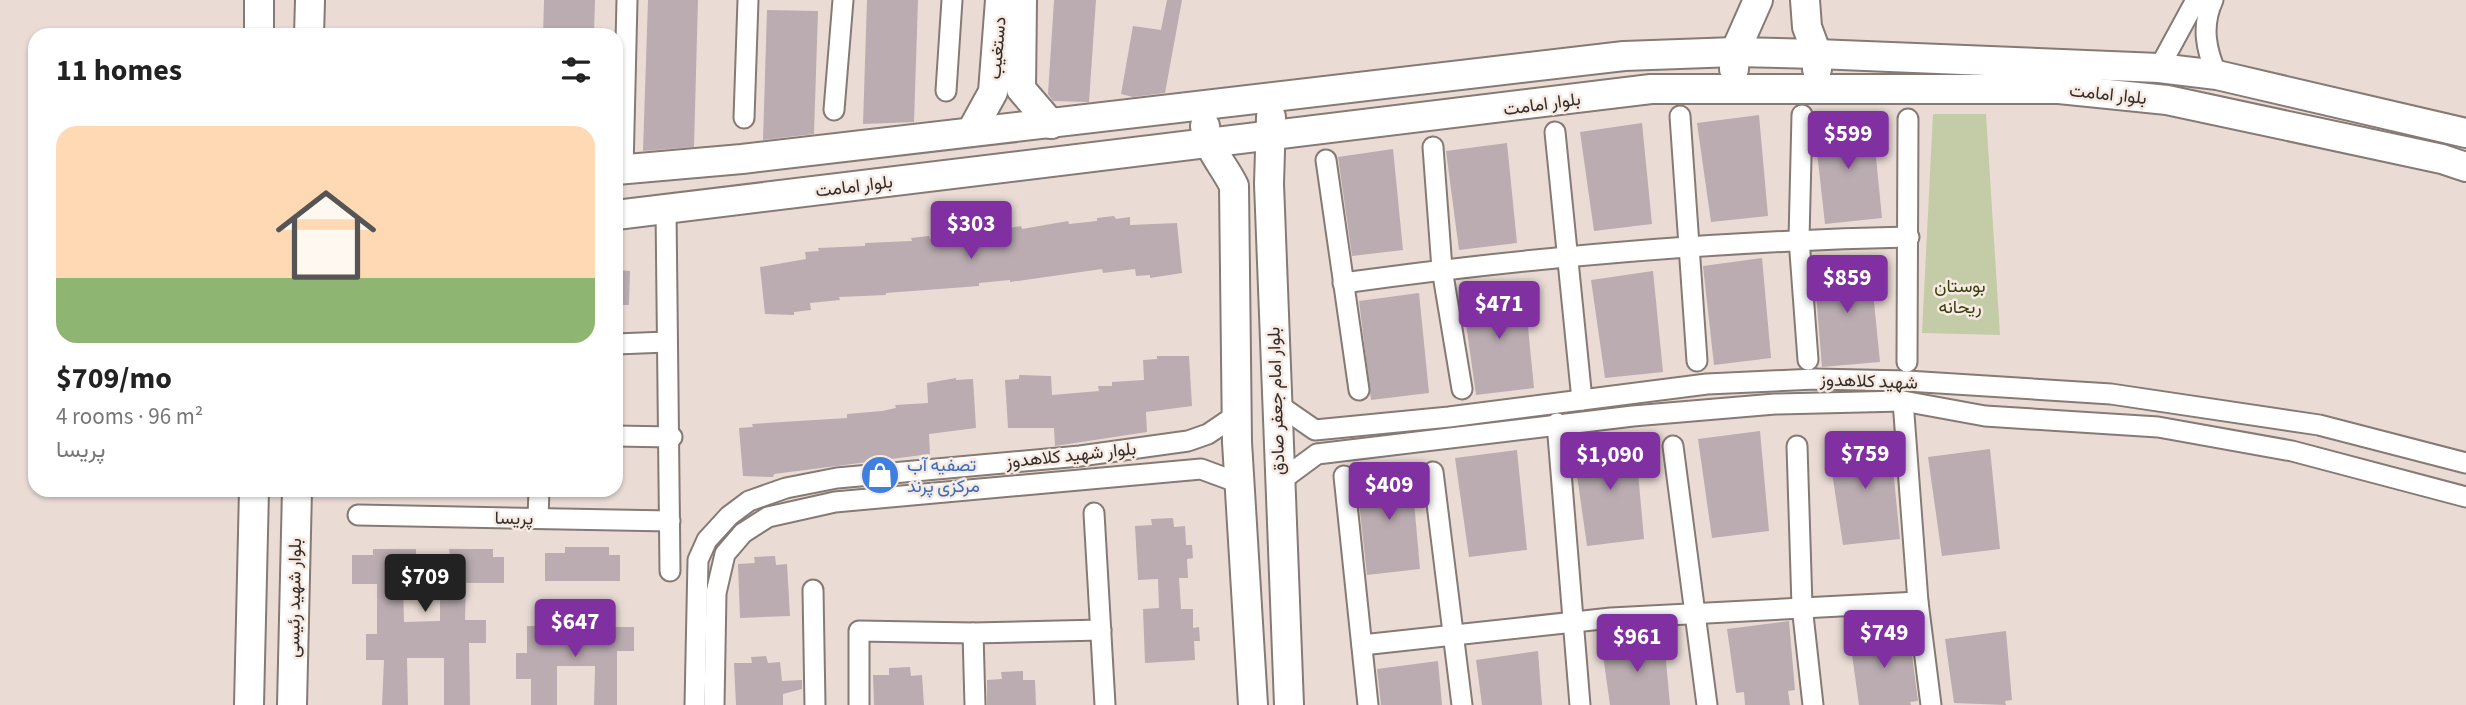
<!DOCTYPE html>
<html lang="en">
<head>
<meta charset="utf-8">
<style>
	body { margin:0; font-family:"Source Sans 3",Vazirmatn,sans-serif; background:#f6f6f6; color:#222; height:100vh; display:flex; flex-direction:column; font-size:26px; white-space:nowrap }
	* { box-sizing:border-box; margin:0 }
	p { font-size:23px; color:#767676 }
	.icon { flex:none; width:38px; height:38px; fill:none; stroke:currentColor; stroke-width:2; stroke-linecap:round; stroke-linejoin:round }
	.map { position:relative; flex:1; overflow:hidden }
	.drawer { position:absolute; left:28px; top:28px; width:595px; height:469px; display:flex; flex-direction:column; background:#fff; border-radius:21px; box-shadow:0 2px 5px #0004 }
	.drawer>* { flex:none }
	.price { position:absolute; translate:-50% -60px; padding:0 16px; border-radius:7px; background:#8030a0; color:#fff; font-size:23px; line-height:46px; filter:drop-shadow(0 2px 4px #0008) }
	.price::after { content:''; position:absolute; left:50%; top:42px; width:21px; height:16px; margin-left:-10px; background:inherit; clip-path:polygon(0 0,100% 0,50% 100%) }
	.price.current { background:#222; color:#fff }
	ul { padding:0; list-style:none }
	li { display:grid; align-content:center; gap:14px; height:371px; padding:0 28px }
	li span { display:grid; place-items:center; height:217px; border-radius:21px; color:#555 }
	li>.icon { margin-inline-start:auto }
	span .icon { width:126px; height:126px; fill:#fffc; stroke-width:1 }
	li b { font-size:30px }
	h2 { display:flex; justify-content:space-between; align-items:center; height:84px; padding:0 28px; font-size:30px }
	.map>svg:first-child { display:block }
	.green { fill:#c3cba7 }
	.building { fill:#baacb0; fill-rule:evenodd }
	.lines { fill:none; stroke-linecap:round; stroke-linejoin:round }
	.street-casing { stroke:#867a74; stroke-width:23 }
	.secondary-casing { stroke:#867a74; stroke-width:32 }
	.street { stroke:#fff; stroke-width:19 }
	.secondary { stroke:#fff; stroke-width:28 }
	.labels { text-anchor:middle; stroke-width:5; stroke-linejoin:round; paint-order:stroke }
	.street-label { font-size:18px; fill:#322d2a; stroke:#f7eae2 }
	.park-label { font-size:18px; fill:#363e0b; stroke:#f7eae2 }
	.shop-label { font-size:18px; fill:#366cbe; stroke:#f7eae2; text-anchor:start }
</style>
</head>
<body>
<div class="map">
<svg width="2466" height="705" viewBox="0 0 2466 705">
	<rect width="100%" height="100%" fill="#eadcd5"/>
	<!-- green -->
	<path class="green" d="M1933,114h53l14,221 -78,-2z"/>
	<!-- building -->
	<g class="building">
		<path d="M544,0h51l-1,35h-51z"/>
		<path d="M648,0h50l-4,147 -51,4z"/>
		<path d="M867,0h51l-4,122 -51,2z"/>
		<path d="M1054,0h42l-7,102 -36,-1 -5,-7z"/>
		<path d="M1167,0h15l-17,93 -32,4 -12,-3 12,-68 28,4z"/>
		<path d="M767,10l51,1 -4,123 -51,6z"/>
		<path d="M1759,115l9,101 -57,6 -14,-99z"/>
		<path d="M1872,117l10,101 -57,6 -11,-99z"/>
		<path d="M1642,123l10,101 -58,7 -14,-99z"/>
		<path d="M1507,143l10,100 -58,7 -13,-99z"/>
		<path d="M1393,149l10,101 -51,6 -14,-99z"/>
		<path d="M1114,216l2,3 14,-2v8l47,-2 5,50 -32,5v-3l-14,1 -1,-7 -32,4 -1,-4 -92,13v-2l-31,3v3l-93,7v2l-47,2 1,3 -30,3 1,7 -17,2v3l-29,-1 -5,-47 46,-8 -1,-7 14,-1 -1,-3 47,-2v-3l47,-2 -1,-3 18,-2 1,3 45,-8 1,3 45,-8 1,3 46,-8 1,3 28,-3v-3z"/>
		<path d="M1762,258l9,100 -57,7 -11,-99z"/>
		<path d="M1870,262l10,100 -58,5 -8,-98z"/>
		<path d="M616,270l14,1 -1,34h-13z"/>
		<path d="M1653,271l10,101 -58,6 -14,-98z"/>
		<path d="M1524,287l10,101 -58,7 -14,-100z"/>
		<path d="M1419,293l10,100 -58,7 -12,-99z"/>
		<path d="M1157,356h32l3,50 -46,6 1,20 -92,14 -1,-18h-46l-3,-48 14,-1v-4l32,1 1,19 47,-4 -1,-5h14v-4l32,-2 -1,-20 14,-1z"/>
		<path d="M956,378v2l17,-1 3,49 -47,6 1,20 -156,20 -1,3 -30,-1 -4,-48 14,-1 -1,-3 95,-6v-4l35,-3 14,-3 -1,-3 33,-2 -1,-20z"/>
		<path d="M1760,431l9,100 -57,7 -14,-99z"/>
		<path d="M1890,438l10,101 -57,6 -15,-99z"/>
		<path d="M1635,439l9,100 -57,7 -14,-99z"/>
		<path d="M1990,449l10,100 -58,7 -14,-99z"/>
		<path d="M1517,450l10,100 -58,7 -14,-99z"/>
		<path d="M1411,468l9,101 -53,6 -11,-99z"/>
		<path d="M1173,518l1,9 11,-1 1,19h6l1,13 -6,1 1,19h-9l2,31h12v19l6,-1 1,14h-6l1,19 -50,3 -2,-54 16,-1 -1,-29 -20,1 -3,-54 17,-1 -1,-6z"/>
		<path d="M565,547h44v8h11v26h-75v-28h20z"/>
		<path d="M373,549h43v6h34l-1,-6h44v8h11v26h-38l-1,37h21v23h-17l1,62h-26v-47h-37l1,47h-26l2,-45h-18v-26h11v-50h-25v-29h21zM403,584h37v37l-36,1z"/>
		<path d="M775,556l1,9 11,-1 3,52 -50,2 -2,-54 17,-1 -1,-6z"/>
		<path d="M588,613h26v14h20v24h-17v54h-23l1,-39h-38v39h-26v-26h-15v-26h11v-27h26v14h34z"/>
		<path d="M1789,621l6,69 -7,1 2,14h-45l-1,-13 -8,1 -9,-64z"/>
		<path d="M2006,631l6,69 -7,1 1,4 -52,-2 -9,-64z"/>
		<path d="M1909,632l9,69 -8,1 1,3h-52l-9,-65z"/>
		<path d="M1664,639l6,66h-60l-8,-57z"/>
		<path d="M1538,651l4,54h-60l-6,-45z"/>
		<path d="M766,656l2,7 12,-1 2,19 20,-1v9l-19,5v11h-47l-2,-42h18l-1,-6z"/>
		<path d="M1438,661l4,44h-61l-4,-36z"/>
		<path d="M910,667l1,9 11,-1 2,30h-50l-1,-30h16v-7z"/>
		<path d="M1023,671v9h12l1,25h-49v-25l15,-1 -1,-7z"/>
	</g>
	<g class="lines">
		<defs>
			<g id="street">
				<path d="M2213,0c-12,26 -7,50 4,75"/>
				<path d="M2159,68l37,-68"/>
				<path d="M946,91l6,-91"/>
				<path d="M834,110l9,-110"/>
				<path d="M1802,115l-3,124 9,121"/>
				<path d="M1680,116l17,245"/>
				<path d="M744,118l4,-118"/>
				<path d="M1555,132l27,268"/>
				<path d="M1433,147l9,122 20,120"/>
				<path d="M1326,160l33,230"/>
				<path d="M623,170l4,-170"/>
				<path d="M666,209l4,362"/>
				<path d="M1343,283c188,-26 376,-42 566,-46"/>
				<path d="M616,344l51,-2"/>
				<path d="M1907,362l1,-243"/>
				<path d="M1903,401l15,201 13,103"/>
				<path d="M1276,403l39,27 134,-13 258,-33 108,-5 92,2 204,13 208,31 147,38"/>
				<path d="M1557,423l23,282"/>
				<path d="M616,436l56,1"/>
				<path d="M1673,446l34,259"/>
				<path d="M1797,446l5,160 11,99"/>
				<path d="M1433,472l29,233"/>
				<path d="M1344,476l24,229"/>
				<path d="M1279,482l38,-28 316,-38 142,-12 128,-3 82,15 173,11 134,24 174,46"/>
				<path d="M1094,513l11,192"/>
				<path d="M358,515l312,6"/>
				<path d="M538,518l1,-28"/>
				<path d="M813,590l2,115"/>
				<path d="M973,633l2,72"/>
				<path d="M1362,645l249,-27 307,-16"/>
				<path d="M695,705l3,-145 9,-20 22,-24 20,-15 37,-13 51,-10 243,-22 108,-15 20,-7 28,-19"/>
				<path d="M714,705l2,-112 9,-39 18,-21 25,-16 67,-15 366,-33 38,14"/>
				<path d="M859,705v-74l114,2 128,-3"/>
			</g>
			<g id="secondary">
				<path d="M1022,0l-1,89 30,35"/>
				<path d="M1805,0l2,27 10,27v15"/>
				<path d="M259,35v-35"/>
				<path d="M309,35l1,-35"/>
				<path d="M1734,69l1,-17 23,-52"/>
				<path d="M1271,117l-2,67 20,521"/>
				<path d="M1205,126c2,23 19,39 29,60l3,256 16,263"/>
				<path d="M971,132l22,-40 7,-92"/>
				<path d="M616,170l126,-11 882,-103 111,-4 82,2 342,14 58,7 249,58"/>
				<path d="M616,215l1035,-126h408l108,11 275,59 24,8"/>
				<path d="M249,705l5,-215"/>
				<path d="M292,705l5,-215"/>
			</g>
		</defs>
		<!-- street casing -->
		<use href="#street" class="street-casing"/>
		<!-- secondary casing -->
		<use href="#secondary" class="secondary-casing"/>
		<!-- street -->
		<use href="#street" class="street"/>
		<!-- secondary -->
		<use href="#secondary" class="secondary"/>
	</g>
	<!-- icons -->
	<defs>
		<symbol id="shop-disc" viewBox="-11 -11 22 22"><circle r="9.5" fill="#3f7fe0" stroke="#f7eae2"/><path d="M-5-2.5h2.3a2.7 3.5 0 0 1 5.4 0H5L5.5 6h-11ZM-1.5-2.5h3a1.5 2.3 0 0 0-3 0Z" fill="#fff"/></symbol>
	</defs>
	<g fill-rule="evenodd">
		<use href="#shop-disc" x="858" y="453" width="44" height="44"/>
	</g>
	<g class="labels">
		<!-- street labels -->
		<g class="street-label">
			<text transform="translate(997 48) rotate(-85)" y="6">دستغیب</text>
			<text transform="translate(2108 94) rotate(6)" y="6">بلوار امامت</text>
			<text transform="translate(1542 104) rotate(-8)" y="6">بلوار امامت</text>
			<text transform="translate(854 186) rotate(-7)" y="6">بلوار امامت</text>
			<text transform="translate(1869 381) rotate(2)" y="6">شهید کلاهدوز</text>
			<text transform="translate(1276 401) rotate(-92)" y="6">بلوار امام جعفر صادق</text>
			<text transform="translate(1071 455) rotate(-6)" y="6">بلوار شهید کلاهدوز</text>
			<text transform="translate(514 518) rotate(1)" y="6">پریسا</text>
			<text transform="translate(294 598) rotate(-89)" y="6">بلوار شهید رئیسی</text>
		</g>
		<!-- park labels -->
		<g class="park-label">
			<text x="1960" y="292">بوستان<tspan x="1960" dy="21">ریحانه</tspan></text>
		</g>
		<!-- shop labels -->
		<g class="shop-label">
			<text x="907" y="471">تصفیه آب<tspan x="907" dy="21">مرکزی پرند</tspan></text>
		</g>
	</g>
</svg>
<b class="price" style="left:1848px;top:171px">$599</b>
<b class="price" style="left:971px;top:261px">$303</b>
<b class="price" style="left:1847px;top:315px">$859</b>
<b class="price" style="left:1499px;top:341px">$471</b>
<b class="price" style="left:1865px;top:491px">$759</b>
<b class="price" style="left:1610px;top:492px">$1,090</b>
<b class="price" style="left:1389px;top:522px">$409</b>
<b class="price current" style="left:425px;top:614px">$709</b>
<b class="price" style="left:575px;top:659px">$647</b>
<b class="price" style="left:1884px;top:670px">$749</b>
<b class="price" style="left:1637px;top:674px">$961</b>
<section class="drawer">
<h2>11 homes<svg class="icon" aria-label="filters" viewBox="0 0 24 24"><path d="M4 7h16M4 17h16"/><circle cx="9" cy="7" r="2"/><circle cx="15" cy="17" r="2"/></svg></h2>
<ul>
<li><span style="background:linear-gradient(#ffd9b3 70%,#8fb573 0)"><svg class="icon" aria-label="home" viewBox="0 0 24 24"><path d="M3 11l9-7 9 7M6 9v11h12V9"/></svg></span><div><b>$709/mo</b><p>4 rooms · 96 m²</p><p>پریسا</p></div></li>
</ul>
</section>
</div>
</body>
</html>
